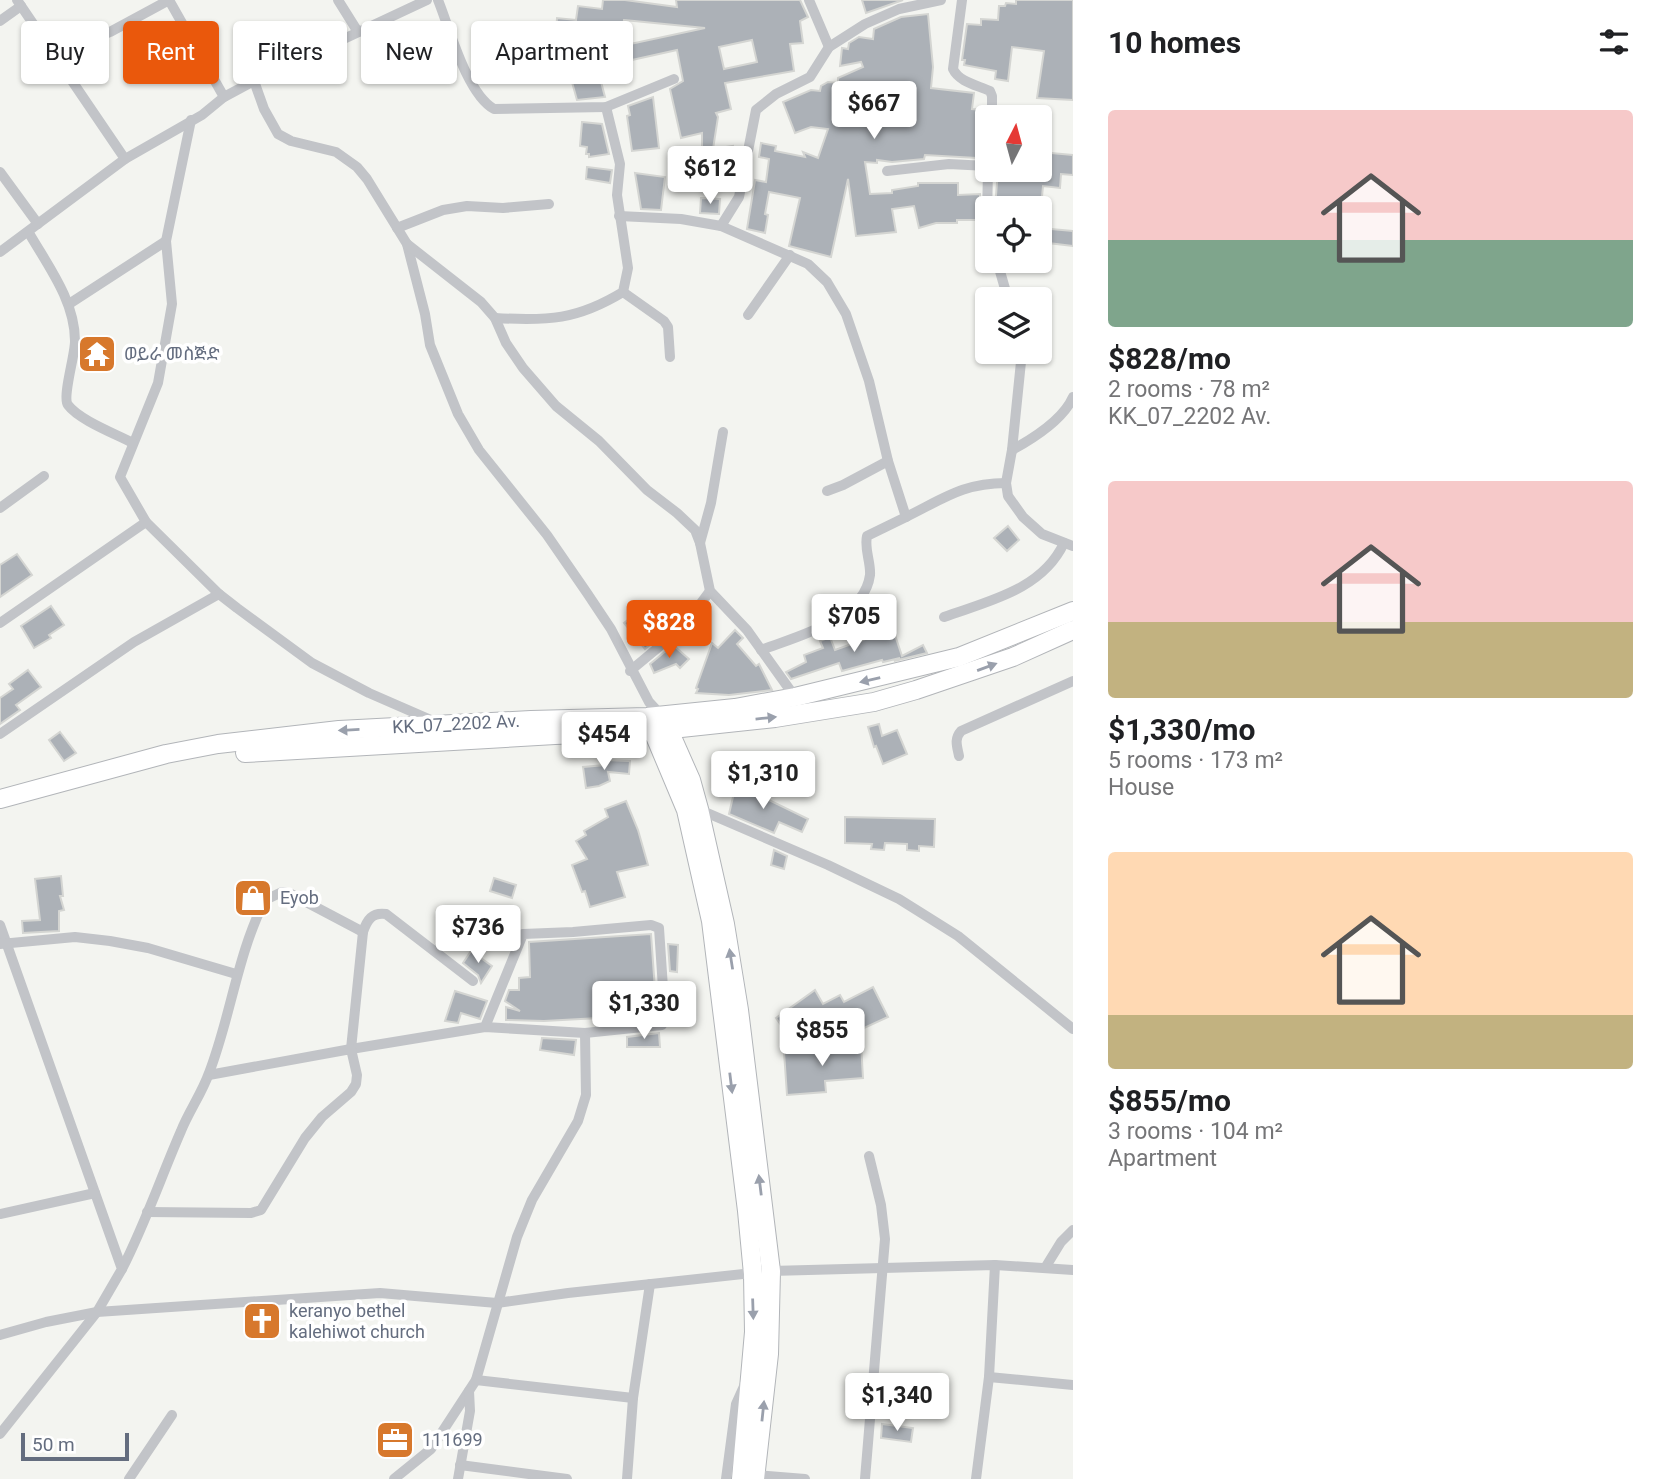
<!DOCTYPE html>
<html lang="en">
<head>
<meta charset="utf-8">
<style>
	body { margin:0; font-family:Roboto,"Noto Sans Ethiopic",sans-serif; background:#f2f2f2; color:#202124; height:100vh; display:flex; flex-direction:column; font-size:26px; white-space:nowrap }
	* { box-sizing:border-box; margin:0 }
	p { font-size:23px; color:#757577 }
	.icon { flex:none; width:38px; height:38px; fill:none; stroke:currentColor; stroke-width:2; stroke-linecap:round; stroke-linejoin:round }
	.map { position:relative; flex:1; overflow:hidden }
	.side { display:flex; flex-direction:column; background:#fff; width:595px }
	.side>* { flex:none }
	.guide { position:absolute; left:21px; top:21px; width:665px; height:63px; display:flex; gap:14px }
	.needle { width:46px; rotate:6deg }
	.tools { position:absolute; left:975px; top:105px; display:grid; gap:14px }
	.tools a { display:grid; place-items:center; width:77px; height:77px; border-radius:7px; background:#fff; box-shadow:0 2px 5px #0004; font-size:35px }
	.scale { position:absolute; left:21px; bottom:18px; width:108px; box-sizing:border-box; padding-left:7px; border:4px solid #646d7f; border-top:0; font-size:19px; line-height:24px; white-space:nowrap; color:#646d7f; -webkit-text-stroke:5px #fff; paint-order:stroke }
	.price { position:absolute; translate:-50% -60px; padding:0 16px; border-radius:7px; background:#fff; color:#222; font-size:23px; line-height:46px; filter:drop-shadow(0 2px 4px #0008) }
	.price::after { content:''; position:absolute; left:50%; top:42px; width:21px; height:16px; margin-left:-10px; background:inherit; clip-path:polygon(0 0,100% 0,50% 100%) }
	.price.selected { background:#ea580c; color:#fff }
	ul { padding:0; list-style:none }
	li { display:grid; align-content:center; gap:14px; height:371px; padding:0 35px }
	li span { display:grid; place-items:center; height:217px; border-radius:7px; color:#555 }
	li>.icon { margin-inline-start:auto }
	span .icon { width:126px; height:126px; fill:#fffc; stroke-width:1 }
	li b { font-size:30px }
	h2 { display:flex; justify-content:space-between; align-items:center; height:84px; padding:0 35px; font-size:30px }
	.pill { padding:0 24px; border-radius:7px; background:#fff; box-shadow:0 2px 5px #0004; font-size:24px; line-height:63px }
	.pill.selected { background:#ea580c; color:#fff }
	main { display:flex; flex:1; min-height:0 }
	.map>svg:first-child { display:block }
	.building { fill:#acb1b7; stroke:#d4d5d2; stroke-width:2; fill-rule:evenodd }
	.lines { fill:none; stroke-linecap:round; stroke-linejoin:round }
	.primary-casing { stroke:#b2b5b9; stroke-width:20 }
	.street { stroke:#c2c4c8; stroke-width:10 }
	.primary { stroke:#fff; stroke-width:18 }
	.oneway { fill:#9aa0ac }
	.labels { text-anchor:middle; stroke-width:7; stroke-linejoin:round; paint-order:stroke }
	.poi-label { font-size:18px; fill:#646d7f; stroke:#fff; text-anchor:start }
	.street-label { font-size:18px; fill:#646d7f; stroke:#fff }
</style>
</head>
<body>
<main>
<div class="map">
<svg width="1073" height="1479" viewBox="0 0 1073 1479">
	<rect width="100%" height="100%" fill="#f3f4f0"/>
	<!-- building -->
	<g class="building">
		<path d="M603,0h22l52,7 -1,-7h124l8,17 -8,4 3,22 -13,1 4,27 -69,12 6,26 -15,4 2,4 -5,32 20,-3 4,19 -19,4 -2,-7h-5l-2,11h-7v-40l-21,5 -11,-49 13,-8 -6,-31 -54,12 -24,12 6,23 -28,3 -9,-32 -7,2 -4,-12 60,-19 -61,-6 1,-15 19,2 2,-14 24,3zM624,20l81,8 -84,18zM752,40l5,22 -33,7 -5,-22z"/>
		<path d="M862,0h41l-37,13z"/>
		<path d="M1016,0h57v100l-36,-2 7,-47 -32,-4 -4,34 -13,-2 1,-8 -32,-6 1,-5h-3l5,-36 14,1v-6l17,1 1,-14h6l1,-3 10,1z"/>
		<path d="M928,14l5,53 -2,21 43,5 -2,16 12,1 3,25 -7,-1 -3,24 -52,-3 -1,4 -32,3 -15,-2v3l-12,-1 5,32 22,-1v-3l26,-4v-3h40v12l22,-1v26h-23v3h-21l-17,5 -5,-22 -22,3 4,23 -40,4 -8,-57 -17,78 -42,-11 11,-48 -31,-6 -4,22 3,1 -3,18 -18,-4 8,-49 11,2 3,-23 -10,-2 2,-14 15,3 -1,5 30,6 -2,-5 15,6 10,-29 -17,-2 -16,6 -12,-31 28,-12 9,1 1,-5 7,-4 10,1v-5l25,-11 -2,-5 -21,4 2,-18 6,1 1,-6 10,-6 14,2 1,-10 27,-12z"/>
		<path d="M653,97l6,51 -27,3 -5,-35 3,-1 -2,-9z"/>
		<path d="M582,122l20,2 7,30 -20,3v-3h-3l1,-7 -7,-1z"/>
		<path d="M1040,152l33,3v20l-12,-1 -1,14 -17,-2 -2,22h-46l3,-38h42z"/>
		<path d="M587,167l25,3 -2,13 -24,-4z"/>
		<path d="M635,173l30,4 -4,33 -20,-1z"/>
		<path d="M701,198l19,1 -1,15 -19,-1z"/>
		<path d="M1040,228l33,3v15l-33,-4z"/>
		<path d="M1008,526l11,14 -12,11 -13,-13z"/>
		<path d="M17,554l15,21 -32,22v-32z"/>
		<path d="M51,606l13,19 -15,10 2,3 -17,10 -13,-22z"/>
		<path d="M652,607l19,20 -26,22 -21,-26 9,-7 3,3z"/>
		<path d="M893,629l9,27 21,-11 4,8 -33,8 6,-3 -17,4 -1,-2 -40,11 -3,-8 -48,16 -5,-7 20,-10 -2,-7 19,-7 -3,-7 10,-4 5,13z"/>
		<path d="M735,630l8,8 -6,6 19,22 3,-2 13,26 -43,5 -33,-2 2,-4 -2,-1 16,-45 6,5z"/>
		<path d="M673,645l16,14 -9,9 -4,-4 -22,9 -4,-9z"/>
		<path d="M28,670l13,17 -25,18 4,5 -20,14v-26l13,-9 -4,-5z"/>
		<path d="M879,724l3,12 15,-6 10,24 -24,10 -7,-18 -2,1 -6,-20z"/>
		<path d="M60,732l16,21 -12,8 -15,-21z"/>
		<path d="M605,760l25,1 -1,13 -21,-2 2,9 -11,5 -13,2 -3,-21 22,-2z"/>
		<path d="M736,784l72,35 -6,13 -23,-10 -5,11 -45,-19z"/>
		<path d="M626,801l12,29 10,35 -31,7 8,25 -35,10 -5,-16 -3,1 -10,-27 15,-6 -11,-18 10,-6 -2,-4 24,-14 -3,-8z"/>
		<path d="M845,817l90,2 -1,28 -15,-1v5l-12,-1v-6l-22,-1 -1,7 -13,-1 1,-5 -27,-1z"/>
		<path d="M774,850l13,6 -3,13 -13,-4z"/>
		<path d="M61,876l2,20h-3l4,14 -5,1v20l-36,2 -1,-12 18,-1 -5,-41z"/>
		<path d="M494,878l22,7 -4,13 -22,-7z"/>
		<path d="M486,915l15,14 4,-6 12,7 -7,16 -32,-22z"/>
		<path d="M651,934l6,84 -30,3v-3h-28l-55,3 -38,-1v-13l14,4 -15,-10 4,-11h10v-12l11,-1 -1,-35z"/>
		<path d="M668,944l10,1 -1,27 -7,-1z"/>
		<path d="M471,951l21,15 -11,17 -3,-8 -15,-12z"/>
		<path d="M873,987l15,30 -26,12 -9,-18 -31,16 -8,-14 -28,19 -10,-14 39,-28 8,14 17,-9 4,7z"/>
		<path d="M455,991l32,10 -7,18 -19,-6 -3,10 -13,-2z"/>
		<path d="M659,1033l1,14h-33v-10z"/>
		<path d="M542,1038l34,2 -2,15 -34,-5z"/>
		<path d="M861,1043l2,35 -38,3 1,11 -39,3 -3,-43 50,-3 -2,-5z"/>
		<path d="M882,1424l31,4 -2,14 -30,-4z"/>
	</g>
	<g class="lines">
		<defs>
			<g id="primary">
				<path d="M664,719l27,61 8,29 26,115 14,86 32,261 -2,83 -14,125"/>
				<path d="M649,722l37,88 25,111 36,290 6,63 1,58 -13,147"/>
				<path d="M245,753l310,-18 98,-4 122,-13 99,-16 42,-12 97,-33 60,-27"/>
				<path d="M0,799l166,-45 52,-10 121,-14 192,-10 116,-3 88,-9 60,-11 164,-40 114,-46"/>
			</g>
		</defs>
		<!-- primary casing -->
		<use href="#primary" class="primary-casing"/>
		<!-- street -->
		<g class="street">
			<path d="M169,0l55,97"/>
			<path d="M338,0l20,32"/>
			<path d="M438,0c12,30 29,94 56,109l112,-2 68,-28"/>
			<path d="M809,0l20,47"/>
			<path d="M962,0l-9,69c6,13 24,16 37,22l2,5v21"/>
			<path d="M0,21l21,-15"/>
			<path d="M56,56l54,-24 59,-32"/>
			<path d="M254,81l10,28 14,25 13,7 45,11 21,15 10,12 40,65 18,70 5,31 28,69 21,36 68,85 40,58 24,36 38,73 12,13"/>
			<path d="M191,120l-25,121 6,63 -14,79 -38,94 26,45 73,72 18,14 75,55 57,30 62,27h7"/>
			<path d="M125,159l77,-44 22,-18 30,-16 173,-81"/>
			<path d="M887,171l62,-7 38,2"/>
			<path d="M0,172l38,52"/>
			<path d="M619,216l62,3 40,7 87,38 19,18 19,32 23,67 19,80 18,56c37,-18 57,-34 100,-34"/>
			<path d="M987,216l1,-46"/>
			<path d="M721,226l18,-29 17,-87 20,-16 34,-17 19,-30 36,-23 34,-15 42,-9"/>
			<path d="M397,228l46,-18 24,-4 36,2 46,-4"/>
			<path d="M29,233c19,33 46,68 46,108 0,15 -13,56 -7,64 11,15 48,29 65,38"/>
			<path d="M407,244l74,58 14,16 11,25 17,25 33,38 43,35 48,49 30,23 18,17 5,13 10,48 37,39 48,67"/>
			<path d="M0,252l125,-93 -108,-159"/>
			<path d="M997,261l11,38"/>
			<path d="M623,292l41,29 4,6 2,30"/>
			<path d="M69,304l97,-63"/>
			<path d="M748,315l42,-60"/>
			<path d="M495,318c53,3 82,2 128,-26l5,-24 -11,-73 3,-31 -14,-57"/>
			<path d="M1022,352l-10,98 -6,33 2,13 15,21 19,17 31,12"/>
			<path d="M1012,450c22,-12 51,-30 61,-53"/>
			<path d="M827,491l16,-6 45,-24"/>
			<path d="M0,508l44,-32"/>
			<path d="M700,543l11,-40 12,-71"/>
			<path d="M944,617c44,-16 98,-27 120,-74"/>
			<path d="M0,623l146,-101"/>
			<path d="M761,650c37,-14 103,-30 109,-75 1,-13 -6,-26 -3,-39l39,-19"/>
			<path d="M630,671l54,-45 26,-35"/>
			<path d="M0,734l134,-92 85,-48"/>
			<path d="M959,756c-2,-10 -5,-17 2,-25l112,-50"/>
			<path d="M698,809l130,56 71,34 59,37 115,93"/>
			<path d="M0,925l122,344 -25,43 -97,122"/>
			<path d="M363,932l-12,117 134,-22 100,6 77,-8 3,-7 -6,-90 -8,-3 -78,7 -50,2 -38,93"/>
			<path d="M0,944l75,-7 35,4 38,7 88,26"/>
			<path d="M147,1212l104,1 10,-3 44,-72 17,-21 29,-25 5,-8 1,-9 -6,-26 -142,26"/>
			<path d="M0,1214l95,-21"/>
			<path d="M1045,1268l16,-26 12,-12"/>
			<path d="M122,1269c23,-45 39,-92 59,-138 8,-20 21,-38 28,-58 22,-57 28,-118 56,-173l17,-8 9,2 72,38c4,-12 9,-20 23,-18l87,67"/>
			<path d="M0,1335l46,-13 51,-10 283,-19 117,10 71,-10 203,-22 224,-6 78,5"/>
			<path d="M989,1377l84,8"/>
			<path d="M476,1380l157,18"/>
			<path d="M460,1465l107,14"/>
			<path d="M756,1475l49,4"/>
			<path d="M129,1479l43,-64"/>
			<path d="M394,1479l37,-30 45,-69 41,-143 15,-37 46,-79 8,-26 -1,-62"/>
			<path d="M458,1479l12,-68 -1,-20"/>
			<path d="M627,1479l6,-81 17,-114"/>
			<path d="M726,1479l10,-75 9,-20"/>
			<path d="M865,1479l20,-240 -4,-34 -12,-49"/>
			<path d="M976,1479l13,-102 6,-112"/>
		</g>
		<!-- primary -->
		<use href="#primary" class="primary"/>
	</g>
	<!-- one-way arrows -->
	<defs><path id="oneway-solid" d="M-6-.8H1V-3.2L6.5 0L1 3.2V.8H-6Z" transform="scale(1.75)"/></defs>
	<g class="oneway">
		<use href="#oneway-solid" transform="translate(987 667) rotate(-20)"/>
		<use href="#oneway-solid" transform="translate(870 680) rotate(167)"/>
		<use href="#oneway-solid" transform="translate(766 718) rotate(-6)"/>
		<use href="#oneway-solid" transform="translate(349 730) rotate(177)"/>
		<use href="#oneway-solid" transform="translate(731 959) rotate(-99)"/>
		<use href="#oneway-solid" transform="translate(731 1083) rotate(83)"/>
		<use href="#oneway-solid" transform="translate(760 1185) rotate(-97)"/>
		<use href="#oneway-solid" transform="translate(753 1309) rotate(88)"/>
		<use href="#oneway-solid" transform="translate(763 1411) rotate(-84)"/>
	</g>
	<!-- icons -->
	<defs>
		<symbol id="temple-square" viewBox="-11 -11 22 22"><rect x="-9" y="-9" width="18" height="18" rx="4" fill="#d7782c" stroke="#fff"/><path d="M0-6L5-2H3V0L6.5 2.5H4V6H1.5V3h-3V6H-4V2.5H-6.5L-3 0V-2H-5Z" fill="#fff"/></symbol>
		<symbol id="shop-square" viewBox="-11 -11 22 22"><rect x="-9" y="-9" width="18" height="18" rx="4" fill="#d7782c" stroke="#fff"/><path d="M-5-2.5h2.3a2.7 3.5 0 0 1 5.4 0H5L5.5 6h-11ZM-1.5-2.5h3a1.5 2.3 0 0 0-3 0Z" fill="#fff"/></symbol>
		<symbol id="church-square" viewBox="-11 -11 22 22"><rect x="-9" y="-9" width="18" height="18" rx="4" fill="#d7782c" stroke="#fff"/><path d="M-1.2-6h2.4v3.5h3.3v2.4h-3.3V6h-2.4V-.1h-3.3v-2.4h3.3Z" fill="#fff"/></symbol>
		<symbol id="office-square" viewBox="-11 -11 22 22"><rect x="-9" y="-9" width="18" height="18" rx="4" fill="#d7782c" stroke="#fff"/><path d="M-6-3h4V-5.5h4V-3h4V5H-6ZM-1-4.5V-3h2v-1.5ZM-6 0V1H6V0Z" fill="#fff"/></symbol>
	</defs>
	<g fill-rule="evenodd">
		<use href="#temple-square" x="75" y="332" width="44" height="44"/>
		<use href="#shop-square" x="231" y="876" width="44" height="44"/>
		<use href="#church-square" x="240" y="1299" width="44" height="44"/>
		<use href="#office-square" x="373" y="1418" width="44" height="44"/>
	</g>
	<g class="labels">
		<!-- poi labels -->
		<g class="poi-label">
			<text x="124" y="360">ወይራ መስጅድ</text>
			<text x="280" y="904">Eyob</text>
			<text x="289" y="1317">keranyo bethel<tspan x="289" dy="21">kalehiwot church</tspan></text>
			<text x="422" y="1446">111699</text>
		</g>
		<!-- street labels -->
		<g class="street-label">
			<text transform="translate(456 724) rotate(-3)" y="6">KK_07_2202 Av.</text>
		</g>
	</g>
</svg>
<div class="tools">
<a><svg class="needle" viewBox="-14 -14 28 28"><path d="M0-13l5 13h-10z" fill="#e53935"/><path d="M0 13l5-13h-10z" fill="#757577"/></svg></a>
<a><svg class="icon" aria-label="locate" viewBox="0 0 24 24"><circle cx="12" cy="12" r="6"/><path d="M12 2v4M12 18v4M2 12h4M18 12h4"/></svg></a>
<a><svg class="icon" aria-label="layers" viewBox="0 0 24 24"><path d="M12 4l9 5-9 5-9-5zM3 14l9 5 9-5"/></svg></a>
</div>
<div class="scale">50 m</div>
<b class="price" style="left:874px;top:141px">$667</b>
<b class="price" style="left:710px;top:206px">$612</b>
<b class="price" style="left:854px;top:654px">$705</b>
<b class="price selected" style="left:669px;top:660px">$828</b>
<b class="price" style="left:604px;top:772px">$454</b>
<b class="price" style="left:763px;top:811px">$1,310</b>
<b class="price" style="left:478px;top:965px">$736</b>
<b class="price" style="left:644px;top:1041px">$1,330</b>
<b class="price" style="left:822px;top:1068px">$855</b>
<b class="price" style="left:897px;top:1433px">$1,340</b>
<div class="guide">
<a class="pill">Buy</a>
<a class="pill selected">Rent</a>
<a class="pill">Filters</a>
<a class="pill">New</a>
<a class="pill">Apartment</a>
</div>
</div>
<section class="side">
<h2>10 homes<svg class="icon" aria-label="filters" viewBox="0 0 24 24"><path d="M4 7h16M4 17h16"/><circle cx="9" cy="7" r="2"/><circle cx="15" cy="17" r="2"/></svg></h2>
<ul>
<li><span style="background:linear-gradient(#f6c9c9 60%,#7fa58c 0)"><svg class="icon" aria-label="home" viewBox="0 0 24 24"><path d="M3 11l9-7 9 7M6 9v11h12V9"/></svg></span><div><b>$828/mo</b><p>2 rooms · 78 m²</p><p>KK_07_2202 Av.</p></div></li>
<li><span style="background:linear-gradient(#f6c9c9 65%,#c2b280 0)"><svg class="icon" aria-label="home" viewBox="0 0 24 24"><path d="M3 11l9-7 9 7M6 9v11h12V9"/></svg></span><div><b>$1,330/mo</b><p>5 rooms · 173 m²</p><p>House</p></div></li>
<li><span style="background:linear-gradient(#ffd9b3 75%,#c2b280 0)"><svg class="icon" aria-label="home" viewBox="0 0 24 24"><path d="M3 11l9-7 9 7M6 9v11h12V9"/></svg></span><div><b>$855/mo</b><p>3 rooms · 104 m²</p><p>Apartment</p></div></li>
</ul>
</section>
</main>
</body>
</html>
